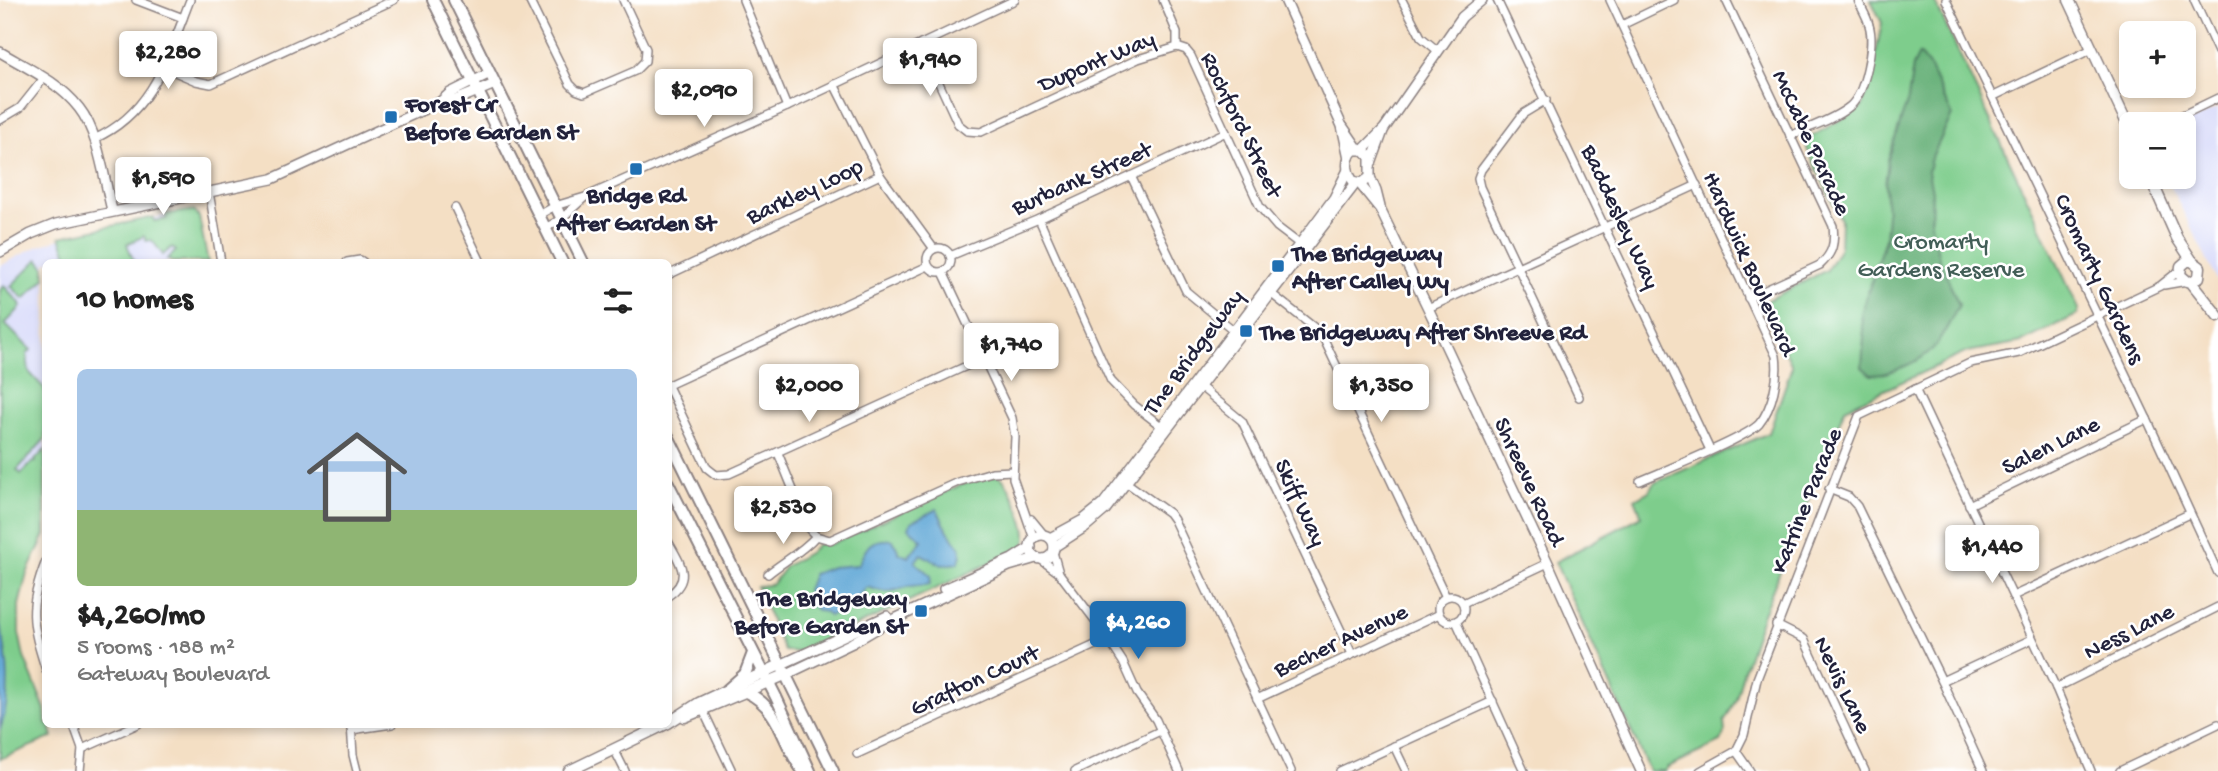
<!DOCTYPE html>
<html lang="en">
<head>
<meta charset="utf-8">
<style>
	body { margin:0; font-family:"Gochi Hand",sans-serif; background:#f2f2f2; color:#222; height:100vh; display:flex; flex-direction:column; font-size:26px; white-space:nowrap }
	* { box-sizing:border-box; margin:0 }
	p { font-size:23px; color:#767676 }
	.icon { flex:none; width:38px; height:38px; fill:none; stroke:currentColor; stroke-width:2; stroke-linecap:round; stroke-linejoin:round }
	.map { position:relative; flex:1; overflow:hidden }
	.sheet { position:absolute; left:42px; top:259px; width:630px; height:469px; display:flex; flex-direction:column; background:#fff; border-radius:10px; box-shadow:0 4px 10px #0003 }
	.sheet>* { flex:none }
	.tools { position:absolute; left:2119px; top:21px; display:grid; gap:14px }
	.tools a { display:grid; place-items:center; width:77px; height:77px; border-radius:10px; background:#fff; box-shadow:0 4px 10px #0003; font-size:35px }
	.price { position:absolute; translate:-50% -60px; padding:0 16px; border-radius:7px; background:#fff; color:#222; font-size:23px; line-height:46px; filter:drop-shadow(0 2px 4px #0008) }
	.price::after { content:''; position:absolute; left:50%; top:42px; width:21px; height:16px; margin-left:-10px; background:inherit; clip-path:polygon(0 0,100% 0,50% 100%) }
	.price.on { background:#1f6fb2; color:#fff }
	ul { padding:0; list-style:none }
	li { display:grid; align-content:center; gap:14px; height:371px; padding:0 35px }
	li+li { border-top:2px solid #e0e0e0 }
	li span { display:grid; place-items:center; height:217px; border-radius:10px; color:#555 }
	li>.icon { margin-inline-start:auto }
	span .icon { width:126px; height:126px; fill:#fffc; stroke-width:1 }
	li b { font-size:30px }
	h2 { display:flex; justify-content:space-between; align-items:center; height:84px; padding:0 35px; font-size:30px }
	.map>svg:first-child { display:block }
	.built { fill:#d5d8f9 }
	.green { fill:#7ecd8c; stroke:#507864; stroke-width:2 }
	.forest { fill:#66b078; stroke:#44695a; stroke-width:2 }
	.water { fill:#5da6d5; stroke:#406488; stroke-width:2 }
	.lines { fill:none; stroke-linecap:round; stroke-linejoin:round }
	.minor-casing { stroke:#8b8080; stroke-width:10 }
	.tertiary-casing { stroke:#8b8080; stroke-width:12 }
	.secondary-casing { stroke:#8b8080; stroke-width:13 }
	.primary-casing { stroke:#8b8080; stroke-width:14 }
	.minor { stroke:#fff; stroke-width:7 }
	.tertiary { stroke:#fff; stroke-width:9 }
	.secondary { stroke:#fff; stroke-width:10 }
	.primary { stroke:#fff; stroke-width:10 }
	.poi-dot { fill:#1f6fb2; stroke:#fff; stroke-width:2.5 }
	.labels { text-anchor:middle; stroke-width:5; stroke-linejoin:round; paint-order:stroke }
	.street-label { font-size:24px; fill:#22223b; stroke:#fff }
	.poi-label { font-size:24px; font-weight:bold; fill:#22223b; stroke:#fff; text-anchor:start }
	.park-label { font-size:24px; fill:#425e57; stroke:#fff }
</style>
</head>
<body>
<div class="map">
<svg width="2218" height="771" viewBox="0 0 2218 771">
	<rect width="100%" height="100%" fill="#fff"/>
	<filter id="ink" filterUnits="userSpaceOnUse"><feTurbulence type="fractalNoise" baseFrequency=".0143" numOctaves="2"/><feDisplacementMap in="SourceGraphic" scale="14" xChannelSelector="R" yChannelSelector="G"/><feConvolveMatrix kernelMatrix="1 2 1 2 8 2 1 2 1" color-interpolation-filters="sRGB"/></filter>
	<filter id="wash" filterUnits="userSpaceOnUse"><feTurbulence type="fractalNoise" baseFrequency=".00686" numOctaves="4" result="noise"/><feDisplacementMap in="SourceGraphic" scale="28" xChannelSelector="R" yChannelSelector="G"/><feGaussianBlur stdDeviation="1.57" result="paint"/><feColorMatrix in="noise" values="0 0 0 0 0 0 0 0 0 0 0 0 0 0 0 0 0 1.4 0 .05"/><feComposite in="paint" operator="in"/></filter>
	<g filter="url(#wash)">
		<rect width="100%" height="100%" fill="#f4dfc4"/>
		<!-- built -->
		<g class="built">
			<path d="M2218,108v174l-52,-105h18v-53z"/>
			<path d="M180,212h15l8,22 4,28h-161l-1,238 -37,-39 -8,2v-197l36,-19 34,-11z"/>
		</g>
		<!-- green -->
		<g class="green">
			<path d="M1871,0h63l145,309 -2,6 -55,27 -55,10 -122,56 -82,206 -20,59 -7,26 -12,23 1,11 -4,9 -55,26v3h-17l-94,-209 87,-46 -7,-17 14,-8 5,-8 115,-50 23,-67 -27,-58 3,-8 59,-30 13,-23 1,-27 -34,-71v-6l4,-6 51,-30 8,-24 12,-60z"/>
			<path d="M194,210l5,7 9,45h-36l-5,-3 9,-8 -4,-4 -9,8 -11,-15 -6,1 -2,-5 -17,8 7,18h-64l-10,-25 94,-20v4l12,-2v-5z"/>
			<path d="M38,259l7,8v11l-21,21 -13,-13z"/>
			<path d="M4,286l16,17 1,4 -16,17 26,26 -4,4 2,18 16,17v50l-28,31 4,4 11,-11 4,-1 -1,-2 10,-10v85l-18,38 -8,32v28l5,24 21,52 1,15 4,1 3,12 -53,22v-469z"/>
			<path d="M989,476h10c10,5 28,49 27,61 0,6 -1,7 -4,11l-221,104 -17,-1 -27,-64 15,-3 14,-18 24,-14 8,-8h13l127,-58z"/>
		</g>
		<!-- forest -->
		<path class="forest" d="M1919,54l10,12 23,49 -22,46 -2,11 4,19 -1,33 8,34 20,47c-7,13 -14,28 -23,40 -11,15 -46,30 -65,30l-9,-8 2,-30 -3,-23 24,-76 2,-23 -2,-30 3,-25 20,-61 5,-33z"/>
		<!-- water -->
		<g class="water">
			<path d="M937,509c3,7 7,15 11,22 8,12 18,17 10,32l-16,2 -21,-11 -6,8 16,14 -1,8c-8,2 -16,1 -23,3 -19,6 -21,6 -40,0l-23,25 -5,2 -3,-2 -7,4 -4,-4c-15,-1 -14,-11 -18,-22l6,-16 19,-7 26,-2c9,-20 12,-27 35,-25l6,13 9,4 14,-17 -13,-12 2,-6z"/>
			<path d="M0,624c9,36 12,71 0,106z"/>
		</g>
	</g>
	<g filter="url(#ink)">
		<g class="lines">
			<defs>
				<g id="minor">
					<path d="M136,0l47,18"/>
					<path d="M529,0l41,84 6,6 8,3 51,-22 10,-10 1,-12 -23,-49"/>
					<path d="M743,0l44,107"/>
					<path d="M1163,0l14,33v14"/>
					<path d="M1402,0l19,37 17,14"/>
					<path d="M1497,0l213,450"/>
					<path d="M1610,0l166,356c3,21 -3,51 -17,68 -14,15 -96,47 -119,57"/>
					<path d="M1726,0l107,226c2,17 0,27 -13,39l-72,33"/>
					<path d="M1946,0l201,419 71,154"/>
					<path d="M2194,0l24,52"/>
					<path d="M1622,25l52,-25"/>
					<path d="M921,44l37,80 9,7 14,1 157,-73 39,-12"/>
					<path d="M1177,47l9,3 5,6 69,151 17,20 25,19"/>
					<path d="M163,67l33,14 15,3 183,-84"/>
					<path d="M834,84l46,91 54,74"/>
					<path d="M1994,96l98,-47"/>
					<path d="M1546,100l-23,14 -42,56 -3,8 2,9 99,210"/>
					<path d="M0,120l20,-12 24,-30"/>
					<path d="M2164,124l54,-26"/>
					<path d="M1790,136c19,-9 43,-16 59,-29 16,-12 26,-63 20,-82 -2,-9 -8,-17 -11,-25"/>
					<path d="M94,139c59,-26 74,-83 96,-139"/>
					<path d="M1131,176l55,115 52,43"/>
					<path d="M209,192l12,70"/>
					<path d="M455,208l26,54"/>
					<path d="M539,215l16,-9 30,-9 202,-90 228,-107"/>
					<path d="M1039,219l72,162 23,24 32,25"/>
					<path d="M545,228l16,-9 23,-21"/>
					<circle cx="939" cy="260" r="12"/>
					<path d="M950,256l89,-37 187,-87"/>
					<path d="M347,262l13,-2 3,2"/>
					<path d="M943,272l69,146 3,19 -2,41 21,61"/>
					<path d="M668,275l212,-100"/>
					<path d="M2164,285l23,-4"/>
					<path d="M1268,291l53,42 125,264"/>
					<path d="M1428,308l269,-123"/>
					<path d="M1196,383l46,38 110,233"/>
					<path d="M668,385l260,-119"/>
					<path d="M668,386l39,82 9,7 13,-1 255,-116"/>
					<path d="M1915,389l141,299 35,83"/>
					<path d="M778,453l31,76 7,7 14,4 128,-58 34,-10 21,-1"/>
					<path d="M1123,480l46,33 5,7 117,251"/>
					<path d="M1829,489l20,8 8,9 85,175 41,90"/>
					<path d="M1969,505l178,-86"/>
					<path d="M1031,519l14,17"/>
					<path d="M668,541c11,21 26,37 0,55"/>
					<path d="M1053,552l6,21"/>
					<path d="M1040,559l19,14 41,54 23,35 14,31 19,27 23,51"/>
					<path d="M46,561c-18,45 -15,63 0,109"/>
					<path d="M768,574c16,-13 34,-22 48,-38"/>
					<circle cx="1451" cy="609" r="13"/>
					<path d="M2013,596l176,-82"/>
					<path d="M1463,603l85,-40"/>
					<path d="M1456,621l68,150"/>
					<path d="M1776,625l28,14 61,132"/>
					<path d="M1942,681l90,-42"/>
					<path d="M2056,688l162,-81"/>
					<path d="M1257,699l182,-85"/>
					<path d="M701,706l30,63"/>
					<path d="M73,724l9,25 -2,22"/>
					<path d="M351,724l2,31 4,16"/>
					<path d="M351,730l41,-6"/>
					<path d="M1394,746l12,25"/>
					<path d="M82,749l56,-25"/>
					<path d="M614,749l11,22"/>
					<path d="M1736,751l14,20"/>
					<path d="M857,754l251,-115"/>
					<path d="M1075,771l85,-40"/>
					<path d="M1340,771l153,-70"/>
					<path d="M1700,771l36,-20 8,-16 13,-56 102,-263 111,-53 49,-10 141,-67 20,-16"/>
					<path d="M2120,771l98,-47"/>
				</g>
				<g id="tertiary">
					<path d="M1285,0l57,126 7,32"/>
					<path d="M0,52c27,16 59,30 79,56 20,25 25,72 33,102"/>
					<path d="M445,100h11l39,-16"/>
					<path d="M1343,127l15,22"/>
					<path d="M1354,150h9l7,7v20l-8,6 -9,-2c-7,-10 -8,-22 1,-31z"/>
					<path d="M1363,150l21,-21 78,-112 20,-17"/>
					<path d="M1371,164l12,-33"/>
					<path d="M1370,177l6,14 4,16"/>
					<path d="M1359,183l21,26 48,99 120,255 93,208"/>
					<path d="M0,252l31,-18 25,-10 216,-45 168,-77 10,-9 40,-20"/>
					<circle cx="1042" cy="547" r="12"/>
					<path d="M1050,538l33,-18 20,-16 208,-275 23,-31 14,-28"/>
					<path d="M1054,547l31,-20 20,-17 251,-327"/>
					<path d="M944,589l68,-30 19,-12"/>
					<path d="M780,665l107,-49"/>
					<path d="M785,675l67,-32 34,-20 123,-57 27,-8"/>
				</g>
				<g id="secondary">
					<path d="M2069,0l63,134"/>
					<path d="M2150,177l27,61 15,23"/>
					<path d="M2191,282l8,-5 1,-10 -8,-6h-5l-6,5 -1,9 7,6 4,1 27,34"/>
					<path d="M685,717l100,-42"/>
					<path d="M668,723l31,-20 81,-38"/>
					<path d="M569,771l97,-47"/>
				</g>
				<g id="primary">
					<path d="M433,0l129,262"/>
					<path d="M454,0l129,262"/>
					<path d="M668,436l165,335"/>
					<path d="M668,483l108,214 34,74"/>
					<path d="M728,689l17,-15 8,-21"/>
					<path d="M746,692c35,16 36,52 57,79"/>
				</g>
			</defs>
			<!-- minor casing -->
			<use href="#minor" class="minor-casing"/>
			<!-- tertiary casing -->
			<use href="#tertiary" class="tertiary-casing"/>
			<!-- secondary casing -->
			<use href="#secondary" class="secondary-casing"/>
			<!-- primary casing -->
			<use href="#primary" class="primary-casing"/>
			<!-- minor -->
			<use href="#minor" class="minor"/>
			<!-- tertiary -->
			<use href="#tertiary" class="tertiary"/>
			<!-- secondary -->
			<use href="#secondary" class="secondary"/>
			<!-- primary -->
			<use href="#primary" class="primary"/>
		</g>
	</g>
	<!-- markers -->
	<g class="poi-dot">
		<rect x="384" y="110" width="14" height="14" rx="3.5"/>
		<rect x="629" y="162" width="14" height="14" rx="3.5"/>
		<rect x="1271" y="259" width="14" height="14" rx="3.5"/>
		<rect x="1239" y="324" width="14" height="14" rx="3.5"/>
		<rect x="914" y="604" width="14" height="14" rx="3.5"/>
	</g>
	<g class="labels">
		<!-- street labels -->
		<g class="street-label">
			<text transform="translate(1096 60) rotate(-23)" y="8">Dupont Way</text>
			<text transform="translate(1243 124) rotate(64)" y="8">Rochford Street</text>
			<text transform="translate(1813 142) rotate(65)" y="8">McCabe Parade</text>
			<text transform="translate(1081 177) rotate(-24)" y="8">Burbank Street</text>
			<text transform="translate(804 190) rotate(-25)" y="8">Barkley Loop</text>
			<text transform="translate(1622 216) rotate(65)" y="8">Baddesley Way</text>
			<text transform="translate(1751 263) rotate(66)" y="8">Hardwick Boulevard</text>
			<text transform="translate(2101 278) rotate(65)" y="8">Cromarty Gardens</text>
			<text transform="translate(1192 351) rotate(-53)" y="8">The Bridgeway</text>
			<text transform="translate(2050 444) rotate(-26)" y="8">Salen Lane</text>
			<text transform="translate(1531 481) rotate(65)" y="8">Shreeve Road</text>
			<text transform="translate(1805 500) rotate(-68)" y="8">Katrine Parade</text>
			<text transform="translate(1302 502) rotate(65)" y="8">Skiff Way</text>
			<text transform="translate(2128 630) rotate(-27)" y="8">Ness Lane</text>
			<text transform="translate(1340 639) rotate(-25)" y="8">Becher Avenue</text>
			<text transform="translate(974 679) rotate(-25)" y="8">Grafton Court</text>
			<text transform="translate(1844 684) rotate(64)" y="8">Nevis Lane</text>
		</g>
		<!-- poi labels -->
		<g class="poi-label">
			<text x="405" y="111">Forest Cr<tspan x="405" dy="28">Before Garden St</tspan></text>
			<text x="636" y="202" text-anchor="middle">Bridge Rd<tspan x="636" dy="28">After Garden St</tspan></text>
			<text x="1292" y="260">The Bridgeway<tspan x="1292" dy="28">After Calley Wy</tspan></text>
			<text x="1260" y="339">The Bridgeway After Shreeve Rd</text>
			<text x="907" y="605" text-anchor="end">The Bridgeway<tspan x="907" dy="28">Before Garden St</tspan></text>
		</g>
		<!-- park labels -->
		<g class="park-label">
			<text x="1941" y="248">Cromarty<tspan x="1941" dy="28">Gardens Reserve</tspan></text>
		</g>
	</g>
</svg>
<div class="tools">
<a>+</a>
<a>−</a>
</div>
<b class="price" style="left:168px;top:91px">$2,280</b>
<b class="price" style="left:930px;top:98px">$1,940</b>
<b class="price" style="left:704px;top:129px">$2,090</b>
<b class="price" style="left:163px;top:217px">$1,590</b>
<b class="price" style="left:1011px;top:383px">$1,740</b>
<b class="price" style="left:809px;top:424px">$2,000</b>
<b class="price" style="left:1381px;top:424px">$1,350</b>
<b class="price" style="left:783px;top:546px">$2,530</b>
<b class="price" style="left:1992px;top:585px">$1,440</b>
<b class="price on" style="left:1138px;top:661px">$4,260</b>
<section class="sheet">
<h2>10 homes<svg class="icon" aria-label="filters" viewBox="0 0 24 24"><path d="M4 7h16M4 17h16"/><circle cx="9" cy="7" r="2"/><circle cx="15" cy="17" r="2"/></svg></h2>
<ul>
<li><span style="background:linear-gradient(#a9c7e8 65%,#8fb573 0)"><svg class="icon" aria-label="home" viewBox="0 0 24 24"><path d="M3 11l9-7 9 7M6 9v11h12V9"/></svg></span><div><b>$4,260/mo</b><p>5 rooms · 188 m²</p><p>Gateway Boulevard</p></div></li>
</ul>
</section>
</div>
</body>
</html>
